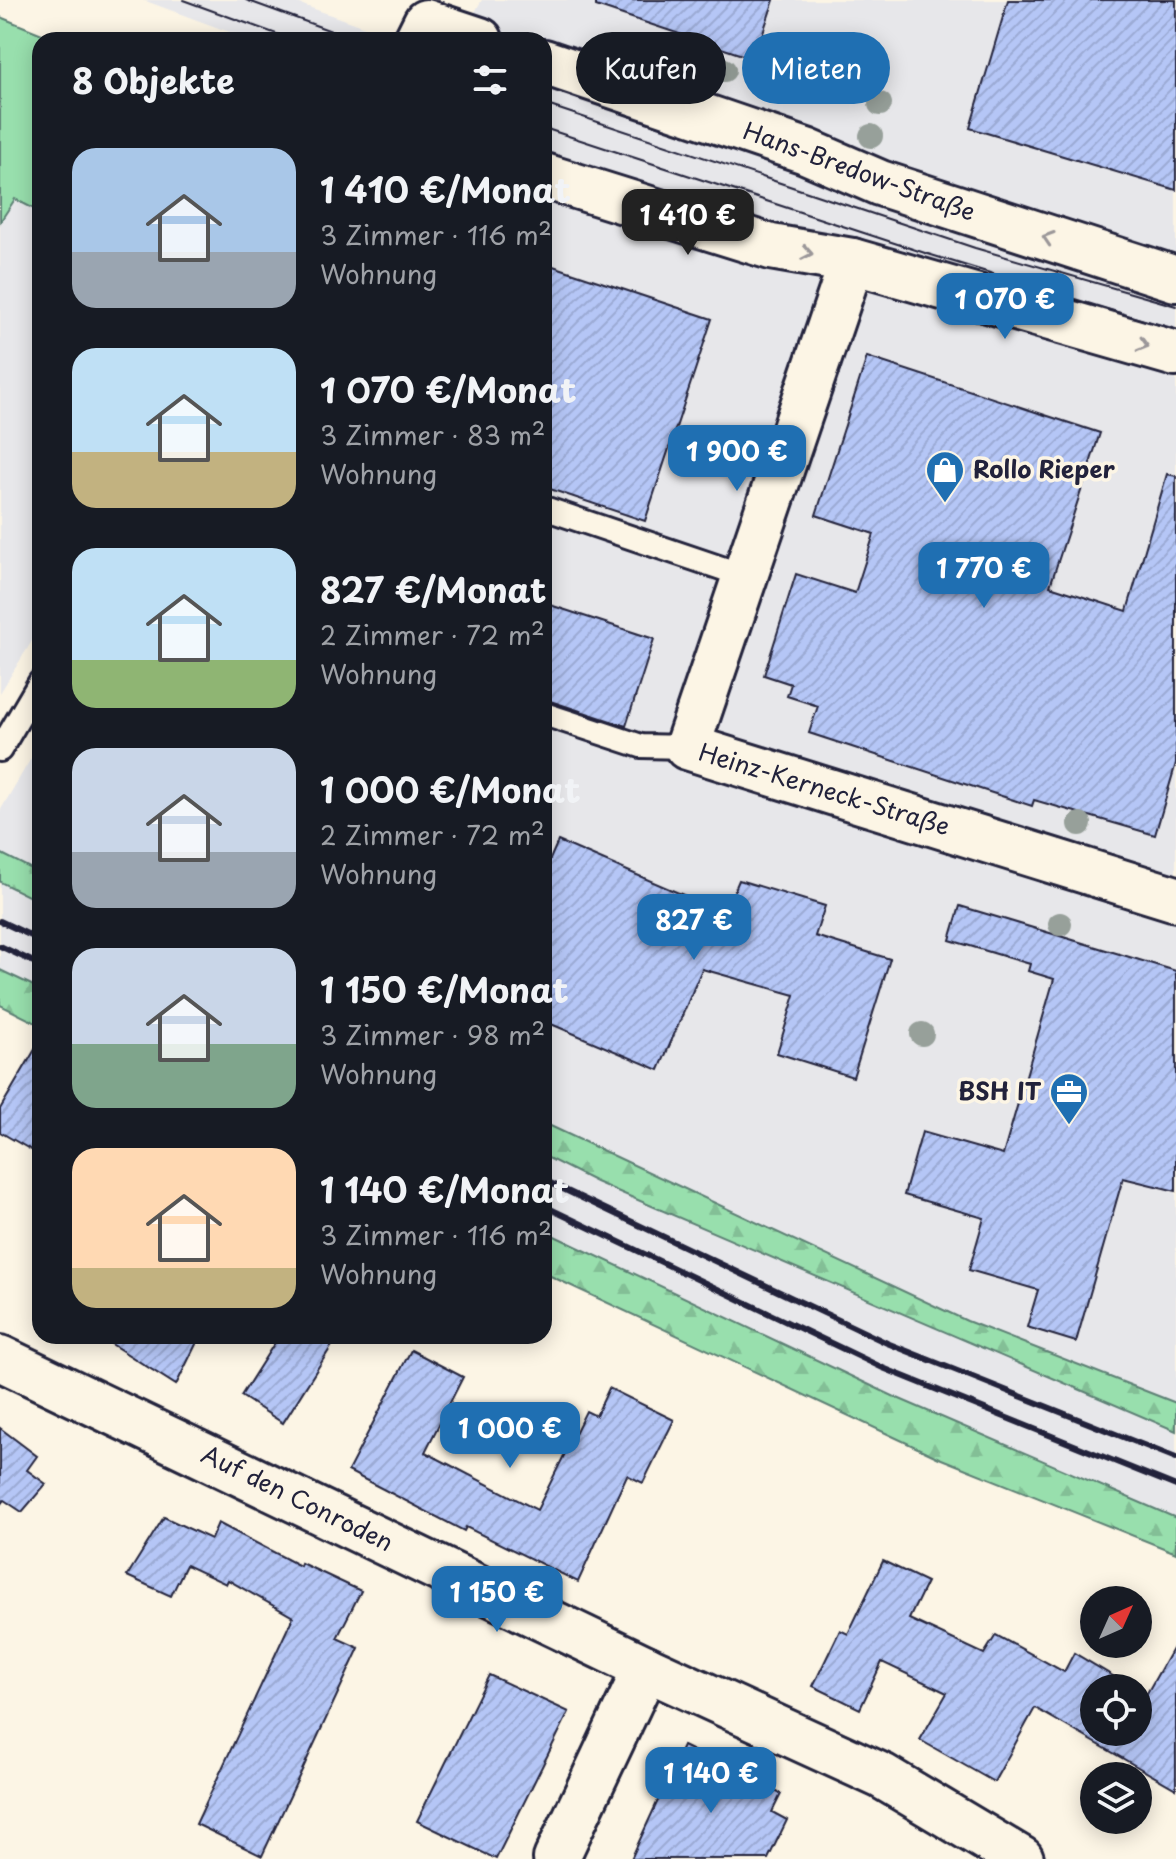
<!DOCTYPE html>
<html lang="de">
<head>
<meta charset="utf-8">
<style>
	body { margin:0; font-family:"Playpen Sans",sans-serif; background:#242831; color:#f1f3f6; height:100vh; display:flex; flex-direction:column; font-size:30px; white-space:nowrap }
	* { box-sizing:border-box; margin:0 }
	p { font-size:26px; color:#9ea1a6 }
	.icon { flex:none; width:44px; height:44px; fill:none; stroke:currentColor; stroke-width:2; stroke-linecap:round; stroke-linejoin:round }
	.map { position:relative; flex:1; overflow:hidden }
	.details { position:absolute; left:32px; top:32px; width:520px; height:1312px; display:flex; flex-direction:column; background:#171b24; border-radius:24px; box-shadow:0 4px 20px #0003 }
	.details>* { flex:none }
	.top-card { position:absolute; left:576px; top:32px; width:480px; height:72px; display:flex; gap:16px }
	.needle { width:52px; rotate:45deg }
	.controls { position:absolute; left:1080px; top:1586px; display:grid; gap:16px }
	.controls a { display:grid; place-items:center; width:72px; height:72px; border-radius:50%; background:#171b24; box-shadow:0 4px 20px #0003; font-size:40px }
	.price { position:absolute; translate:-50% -68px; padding:0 18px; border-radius:16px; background:#1f6fb2; color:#fff; font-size:26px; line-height:52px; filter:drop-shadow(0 2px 4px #0008) }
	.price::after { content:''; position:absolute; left:50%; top:48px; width:24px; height:18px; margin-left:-12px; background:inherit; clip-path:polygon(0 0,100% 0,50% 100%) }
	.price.selected { background:#222; color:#fff }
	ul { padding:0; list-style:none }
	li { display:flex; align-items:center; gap:24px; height:200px; padding:0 40px }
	li span { display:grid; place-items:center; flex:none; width:224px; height:160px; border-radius:24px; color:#555 }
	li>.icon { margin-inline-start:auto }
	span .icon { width:96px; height:96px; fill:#fffc; stroke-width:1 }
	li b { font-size:34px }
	h2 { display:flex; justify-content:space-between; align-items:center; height:96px; padding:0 40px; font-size:34px }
	.chip { padding:0 28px; border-radius:36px; background:#171b24; box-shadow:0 4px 20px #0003; font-size:28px; line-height:72px }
	.chip.selected { background:#1f6fb2; color:#fff }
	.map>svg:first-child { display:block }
	.built { fill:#e7e7ea }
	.green { fill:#98dfad; stroke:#5d8074; stroke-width:2 }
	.forest { fill:url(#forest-firs); stroke:#5d8074; stroke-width:2 }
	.building { fill:url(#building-hatch); stroke:#22223b; stroke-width:2 }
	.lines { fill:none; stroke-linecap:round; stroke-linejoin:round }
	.lane-casing { stroke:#22223b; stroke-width:28 }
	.street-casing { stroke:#22223b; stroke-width:50 }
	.lane { stroke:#fcf5e5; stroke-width:22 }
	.street { stroke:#fcf5e5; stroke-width:44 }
	.tram { stroke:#22223b; stroke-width:2 }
	.rail { stroke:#22223b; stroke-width:6 }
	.tree { fill:#97a09a }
	.oneway { stroke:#9a9698 }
	.labels { text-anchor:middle; stroke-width:7; stroke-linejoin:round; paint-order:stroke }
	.street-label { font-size:24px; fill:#22223b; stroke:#fcf5e5 }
	.poi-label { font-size:24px; font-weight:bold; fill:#22223b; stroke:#fcf5e5; text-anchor:start }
</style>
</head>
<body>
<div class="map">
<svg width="1176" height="1859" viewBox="0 0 1176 1859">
	<defs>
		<pattern id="forest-firs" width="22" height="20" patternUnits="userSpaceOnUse" patternTransform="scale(2)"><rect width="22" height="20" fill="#98dfad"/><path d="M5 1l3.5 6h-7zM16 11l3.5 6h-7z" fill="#83bf96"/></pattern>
		<pattern id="building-hatch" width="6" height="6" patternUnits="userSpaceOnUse" patternTransform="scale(2)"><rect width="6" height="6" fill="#b5c6f6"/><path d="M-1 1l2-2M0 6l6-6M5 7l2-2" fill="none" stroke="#9baad4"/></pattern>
	</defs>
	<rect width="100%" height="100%" fill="#fcf5e5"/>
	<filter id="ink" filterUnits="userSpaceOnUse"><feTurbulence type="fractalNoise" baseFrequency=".0125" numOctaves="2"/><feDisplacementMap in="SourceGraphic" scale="16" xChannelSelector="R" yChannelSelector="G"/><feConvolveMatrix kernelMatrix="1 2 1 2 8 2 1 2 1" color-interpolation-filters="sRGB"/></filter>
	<g filter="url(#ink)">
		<!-- built -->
		<g class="built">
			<path d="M143,0h146l112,40h-150z"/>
			<path d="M482,0h694v1403l-209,-82 -423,-198v-1083h-86z"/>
			<path d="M15,199l25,13v416l-40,65v-471z"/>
			<path d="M40,743v130l-40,-20v-42z"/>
			<path d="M0,882l40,20v87l-40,-19z"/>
			<path d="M544,1156l52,26 580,249v87l-281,-121 -351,-166z"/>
		</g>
		<!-- green -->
		<path class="green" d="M0,17l57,23h-17v172l-25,-13 -15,23z"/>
		<!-- forest -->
		<g class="forest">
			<path d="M0,853l40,20v29l-40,-20z"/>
			<path d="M0,970l40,19v36l-40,-20z"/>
			<path d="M544,1123l423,198 209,82v28l-580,-249 -52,-26z"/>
			<path d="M544,1231l351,166 281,121v35l-237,-95 -395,-185z"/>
		</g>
		<!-- building -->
		<g class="building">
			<path d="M596,0h178l-20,59 -158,-53z"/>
			<path d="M1008,0h168v190l-206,-62z"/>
			<path d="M544,263l168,56 -67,202 -101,-34z"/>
			<path d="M867,357l233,76 -50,153 77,25 40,-137 9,2v287l-21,72 -121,-35 -2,6 -223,-73 9,-27 -31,-10 4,-12 -27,-9 32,-101 59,19 19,-59 -58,-19z"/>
			<path d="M544,603l110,36 -28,87 -82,-27z"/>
			<path d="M558,841l167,72 14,-33 86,26 -10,30 75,23 -37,118 -76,-24 18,-58 -93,-26 -43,101 -115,-49v-148z"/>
			<path d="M960,906l216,65v220l-53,-13 -47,164 -49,-15 11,-37 -69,-20 15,-52 -80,-23 18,-63 81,23 51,-176 -26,-8 2,-7 -80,-24z"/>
			<path d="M40,1041v114l-40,-23v-23z"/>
			<path d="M99,1336h101l-24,49z"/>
			<path d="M279,1336h59l-55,87 -42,-27z"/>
			<path d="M411,1350l52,27 -38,75 112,58 49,-99 10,5 13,-28 65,32 -31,63 -16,-8 -49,107 -112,-55 -2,4 -116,-60z"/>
			<path d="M0,1428l37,28 -10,14 19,14 -24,28 -18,-12 -4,5z"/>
			<path d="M164,1517l47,22 7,-16 82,43 1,-3 60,28 -24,47 22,10 -97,208 -66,-32 97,-207 -65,-37 -2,4 -40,-19 -15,31 -44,-20z"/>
			<path d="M883,1561l44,21 -18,37 75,35 12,-19 68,37 10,-19 59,35h-39v44h44v-41l8,4 30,-53v147l-141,-81 -41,74 -74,-42 27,-47 -65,-31 -22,47 -47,-23 27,-56 8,4z"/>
			<path d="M489,1675l80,37 -73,147 -79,-38z"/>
			<path d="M683,1746l98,48 -9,18 15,8 -19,39h-137z"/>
		</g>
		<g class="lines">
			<defs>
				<g id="lane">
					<path d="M544,508l201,68"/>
					<path d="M544,714l97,32 46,1"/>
					<path d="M0,750l40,-68"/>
				</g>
				<g id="street">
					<path d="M417,40l9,-18 54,18"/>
					<path d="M544,62l262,89 74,32 296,96"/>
					<path d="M544,176l227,71 81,14 324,93"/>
					<path d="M852,261l-165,486 489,152"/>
					<path d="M0,1358l646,310 236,108 139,83"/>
					<path d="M556,1859l90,-191"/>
				</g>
			</defs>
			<!-- lane casing -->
			<use href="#lane" class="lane-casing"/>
			<!-- street casing -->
			<use href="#street" class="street-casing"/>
			<!-- lane -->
			<use href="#lane" class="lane"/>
			<!-- street -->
			<use href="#street" class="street"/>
			<!-- tram -->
			<g class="tram">
				<path d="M183,0l110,40"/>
				<path d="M246,0l110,40"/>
				<path d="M544,104l431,144 201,58"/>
				<path d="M544,128l384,126 248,76"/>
			</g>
			<!-- rail -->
			<g class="rail">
				<path d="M0,921l40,19"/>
				<path d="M0,946l40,19"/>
				<path d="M544,1180l343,163 289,115"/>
				<path d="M544,1206l339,162 293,118"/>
			</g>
		</g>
		<!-- trees -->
		<g class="tree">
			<circle cx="661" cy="48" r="12"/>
			<circle cx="724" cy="70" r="12"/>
			<circle cx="793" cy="91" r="12"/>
			<circle cx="880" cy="104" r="12"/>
			<circle cx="871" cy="136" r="12"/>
			<circle cx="1080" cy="824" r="12"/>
			<circle cx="1060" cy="924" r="12"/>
			<circle cx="922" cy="1034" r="12"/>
		</g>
		<!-- one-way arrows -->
		<defs><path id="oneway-chevron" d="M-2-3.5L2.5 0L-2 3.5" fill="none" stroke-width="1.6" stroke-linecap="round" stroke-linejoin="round" transform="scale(2)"/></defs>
		<g class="oneway">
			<use href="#oneway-chevron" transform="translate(1048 238) rotate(-162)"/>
			<use href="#oneway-chevron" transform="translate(807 253) rotate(10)"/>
			<use href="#oneway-chevron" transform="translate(1143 345) rotate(16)"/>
		</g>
	</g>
	<!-- icons -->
	<defs>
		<symbol id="shop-pin" viewBox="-11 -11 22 30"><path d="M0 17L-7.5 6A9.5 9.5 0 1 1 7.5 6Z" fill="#1f6fb2" stroke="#fcf5e5"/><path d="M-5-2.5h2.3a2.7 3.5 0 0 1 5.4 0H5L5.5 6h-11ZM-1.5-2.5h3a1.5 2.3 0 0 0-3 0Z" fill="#fff"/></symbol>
		<symbol id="office-pin" viewBox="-11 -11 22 30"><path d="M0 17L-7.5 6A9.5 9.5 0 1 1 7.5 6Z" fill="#1f6fb2" stroke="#fcf5e5"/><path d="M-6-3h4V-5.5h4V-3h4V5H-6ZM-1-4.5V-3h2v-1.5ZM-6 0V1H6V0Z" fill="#fff"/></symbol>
	</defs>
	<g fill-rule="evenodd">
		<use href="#shop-pin" x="923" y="448" width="44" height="60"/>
		<use href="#office-pin" x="1047" y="1070" width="44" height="60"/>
	</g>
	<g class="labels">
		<!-- street labels -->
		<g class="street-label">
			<text transform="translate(859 172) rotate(20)" y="8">Hans-Bredow-Straße</text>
			<text transform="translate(824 790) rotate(17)" y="8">Heinz-Kerneck-Straße</text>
			<text transform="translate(297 1499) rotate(26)" y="8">Auf den Conroden</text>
		</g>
		<!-- poi labels -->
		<g class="poi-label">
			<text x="973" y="478">Rollo Rieper</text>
			<text x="1041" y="1100" text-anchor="end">BSH IT</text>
		</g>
	</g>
</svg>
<div class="controls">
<a><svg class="needle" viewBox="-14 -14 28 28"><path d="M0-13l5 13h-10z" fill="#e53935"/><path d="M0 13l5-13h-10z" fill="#9ea1a6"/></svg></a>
<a><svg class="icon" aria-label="locate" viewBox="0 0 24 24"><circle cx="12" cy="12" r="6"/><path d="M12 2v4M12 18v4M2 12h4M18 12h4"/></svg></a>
<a><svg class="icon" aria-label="layers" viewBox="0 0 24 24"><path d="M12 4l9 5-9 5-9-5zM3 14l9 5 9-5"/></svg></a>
</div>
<b class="price selected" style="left:688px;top:257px">1 410 €</b>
<b class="price" style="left:1005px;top:341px">1 070 €</b>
<b class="price" style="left:737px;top:493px">1 900 €</b>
<b class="price" style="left:984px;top:610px">1 770 €</b>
<b class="price" style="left:694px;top:962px">827 €</b>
<b class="price" style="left:510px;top:1470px">1 000 €</b>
<b class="price" style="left:497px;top:1634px">1 150 €</b>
<b class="price" style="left:711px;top:1815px">1 140 €</b>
<div class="top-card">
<a class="chip">Kaufen</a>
<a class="chip selected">Mieten</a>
</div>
<section class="details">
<h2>8 Objekte<svg class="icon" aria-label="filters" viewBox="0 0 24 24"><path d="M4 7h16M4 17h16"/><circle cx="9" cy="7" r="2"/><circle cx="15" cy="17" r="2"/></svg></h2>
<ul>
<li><span style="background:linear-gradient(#a9c7e8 65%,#9aa5b1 0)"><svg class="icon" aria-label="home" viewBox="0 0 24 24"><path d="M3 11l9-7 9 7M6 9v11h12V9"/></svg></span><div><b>1 410 €/Monat</b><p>3 Zimmer · 116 m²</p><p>Wohnung</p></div></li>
<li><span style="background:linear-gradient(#bfe0f5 65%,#c2b280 0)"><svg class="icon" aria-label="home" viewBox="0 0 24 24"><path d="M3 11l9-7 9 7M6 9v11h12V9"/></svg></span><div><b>1 070 €/Monat</b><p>3 Zimmer · 83 m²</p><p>Wohnung</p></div></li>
<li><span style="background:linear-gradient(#bfe0f5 70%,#8fb573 0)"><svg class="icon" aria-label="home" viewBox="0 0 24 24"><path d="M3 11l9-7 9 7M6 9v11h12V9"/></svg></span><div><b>827 €/Monat</b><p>2 Zimmer · 72 m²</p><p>Wohnung</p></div></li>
<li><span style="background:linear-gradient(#c9d6e8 65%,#9aa5b1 0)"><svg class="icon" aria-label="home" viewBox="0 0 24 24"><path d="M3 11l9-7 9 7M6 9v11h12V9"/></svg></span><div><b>1 000 €/Monat</b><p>2 Zimmer · 72 m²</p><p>Wohnung</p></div></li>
<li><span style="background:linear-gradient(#c9d6e8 60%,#7fa58c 0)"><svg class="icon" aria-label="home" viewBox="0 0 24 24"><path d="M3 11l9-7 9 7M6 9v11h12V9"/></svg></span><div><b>1 150 €/Monat</b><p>3 Zimmer · 98 m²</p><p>Wohnung</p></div></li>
<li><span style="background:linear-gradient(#ffd9b3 75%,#c2b280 0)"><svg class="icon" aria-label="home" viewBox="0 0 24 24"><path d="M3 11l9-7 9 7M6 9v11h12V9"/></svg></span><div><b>1 140 €/Monat</b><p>3 Zimmer · 116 m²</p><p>Wohnung</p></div></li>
</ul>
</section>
</div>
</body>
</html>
